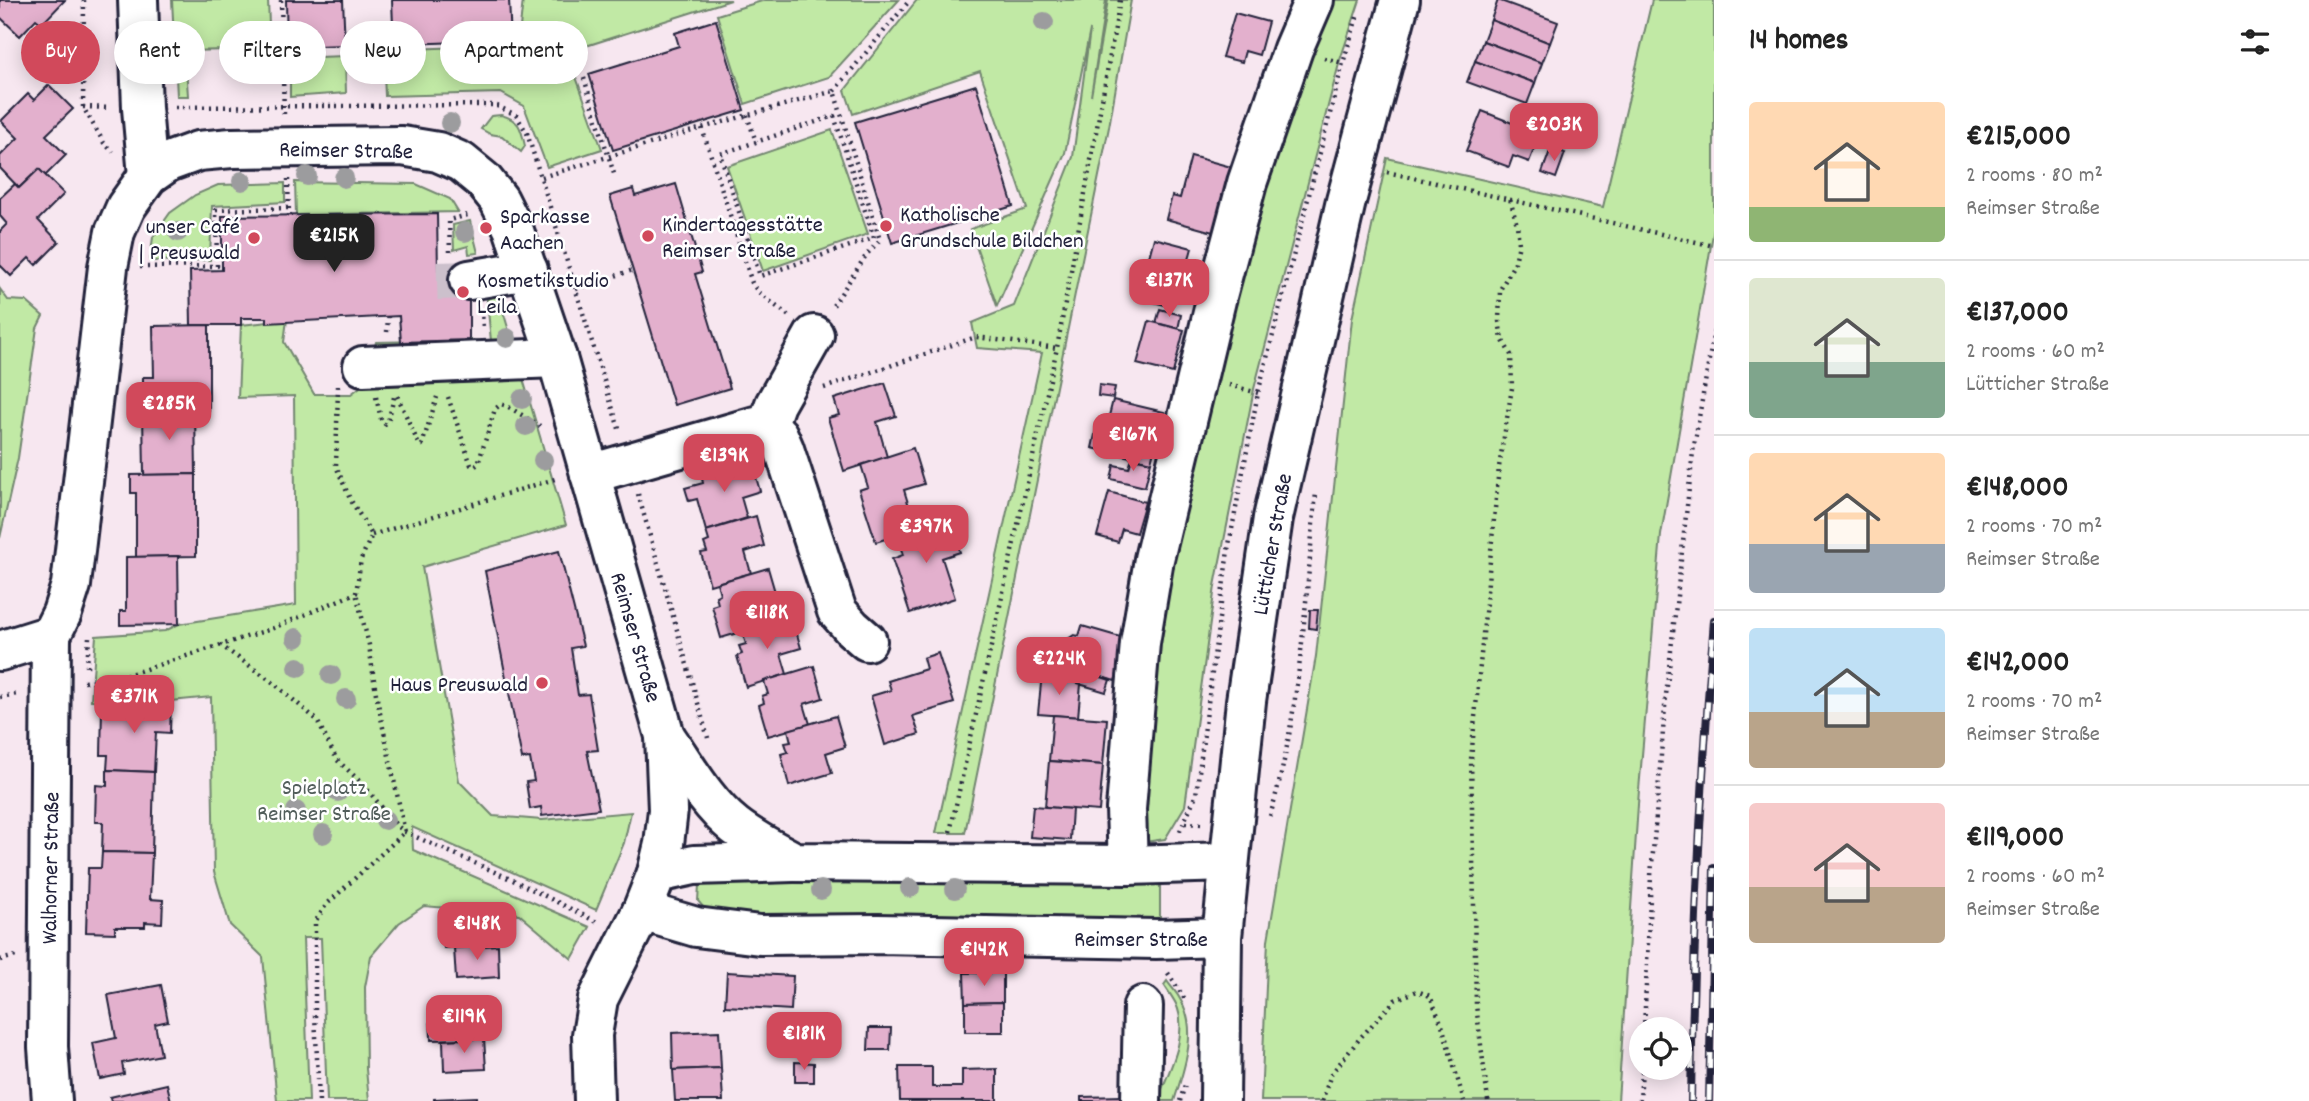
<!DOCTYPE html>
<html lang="en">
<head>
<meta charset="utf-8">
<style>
	body { margin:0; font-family:Dekko,sans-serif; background:#f2f2f2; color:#222; height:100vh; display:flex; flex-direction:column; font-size:26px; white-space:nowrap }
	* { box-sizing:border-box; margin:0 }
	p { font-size:23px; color:#767676 }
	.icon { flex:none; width:38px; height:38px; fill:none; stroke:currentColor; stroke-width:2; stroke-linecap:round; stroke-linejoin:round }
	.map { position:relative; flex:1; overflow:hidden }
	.details { display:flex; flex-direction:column; background:#fff; width:595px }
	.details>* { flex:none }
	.top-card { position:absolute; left:21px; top:21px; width:665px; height:63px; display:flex; gap:14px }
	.tools { position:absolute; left:1629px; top:1017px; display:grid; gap:14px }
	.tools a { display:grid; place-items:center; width:63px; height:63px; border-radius:50%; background:#fff; box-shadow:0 4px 18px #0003; font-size:35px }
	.price { position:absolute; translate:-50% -60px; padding:0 16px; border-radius:14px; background:#d1495b; color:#fff; font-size:23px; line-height:46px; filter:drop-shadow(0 2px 4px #0008) }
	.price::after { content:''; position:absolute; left:50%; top:42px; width:21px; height:16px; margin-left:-10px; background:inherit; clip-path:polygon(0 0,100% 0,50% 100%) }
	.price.current { background:#222; color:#fff }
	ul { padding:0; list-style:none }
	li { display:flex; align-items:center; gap:21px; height:175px; padding:0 35px }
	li+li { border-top:2px solid #e0e0e0 }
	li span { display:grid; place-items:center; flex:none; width:196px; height:140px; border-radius:7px; color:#555 }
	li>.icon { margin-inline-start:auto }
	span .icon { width:84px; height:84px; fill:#fffc; stroke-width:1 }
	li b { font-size:30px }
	h2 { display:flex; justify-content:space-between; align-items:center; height:84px; padding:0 35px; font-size:30px }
	.pill { padding:0 24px; border-radius:32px; background:#fff; box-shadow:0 4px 18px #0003; font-size:24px; line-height:63px }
	.pill.current { background:#d1495b; color:#fff }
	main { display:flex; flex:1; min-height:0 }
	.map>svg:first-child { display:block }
	.green { fill:#c1e9a5; stroke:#728670; stroke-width:2 }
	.building { fill:#e3b0cd; stroke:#22223b; stroke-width:2 }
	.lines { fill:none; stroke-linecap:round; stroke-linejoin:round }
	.minor-tunnel { stroke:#ccc0cc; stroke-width:38; stroke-dasharray:38 19; stroke-linecap:butt }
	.minor-casing { stroke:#22223b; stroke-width:44 }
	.major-casing { stroke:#22223b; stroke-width:44 }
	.path { stroke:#22223b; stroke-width:4.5; stroke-dasharray:2 5; stroke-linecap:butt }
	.minor { stroke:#fff; stroke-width:38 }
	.major { stroke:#fff; stroke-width:38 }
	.rail-casing { stroke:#22223b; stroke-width:8 }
	.rail { stroke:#fff; stroke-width:5; stroke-dasharray:16; stroke-linecap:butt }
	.tree { fill:#9c9c9e }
	.poi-dot { fill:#d1495b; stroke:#fff; stroke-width:2.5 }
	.labels { text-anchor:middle; stroke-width:5; stroke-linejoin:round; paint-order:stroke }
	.street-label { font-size:23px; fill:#22223b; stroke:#fff }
	.poi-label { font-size:23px; fill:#22223b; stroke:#fff; text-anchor:start }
	.park-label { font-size:23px; fill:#525e5b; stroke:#fff }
</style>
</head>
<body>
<main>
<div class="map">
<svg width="1714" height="1101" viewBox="0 0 1714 1101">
	<rect width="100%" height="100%" fill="#f7e7f0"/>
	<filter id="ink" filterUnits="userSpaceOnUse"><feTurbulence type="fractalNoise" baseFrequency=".0143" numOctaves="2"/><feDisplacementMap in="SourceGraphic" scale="14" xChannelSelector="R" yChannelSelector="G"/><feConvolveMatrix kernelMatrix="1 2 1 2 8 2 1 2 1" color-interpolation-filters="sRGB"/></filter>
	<g filter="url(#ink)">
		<!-- green -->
		<g class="green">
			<path d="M172,0h96l2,49 -85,2 3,45h-11z"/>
			<path d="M523,0h208l-164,52 35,97 -55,18 -23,-61 -23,-13 -116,3 -2,-46 135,-5z"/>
			<path d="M765,0h134l-70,77 -84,27 -28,-89z"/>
			<path d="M917,0h189l-15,96 17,-96h23l-22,127 -144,706h-29l106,-480 -65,-5 -5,-25 42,-17 59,-149 17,-127 -25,123 -68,153 -27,-77 57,-20 -47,-138 -127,43 -8,-24z"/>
			<path d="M1317,0h43l-20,60 -86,329 -39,197 -30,220 -20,33 -27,4 23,-283z"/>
			<path d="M1652,0h62v228l-53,307 -22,255 -21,311h-357l7,-161 48,-284 36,-337 35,-161 216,49z"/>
			<path d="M345,56l1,37 -56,4v-39z"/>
			<path d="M501,115c19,5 20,13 24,31l-4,6 -19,-16 -12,-2 -9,-5 10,-13z"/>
			<path d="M832,130l36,104 -105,37 -36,-105z"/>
			<path d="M295,182l121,2 34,15 8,13 -162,3z"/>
			<path d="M285,183v19l-73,4 -2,54 -60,1 3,-24 17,-24 25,-18 23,-10z"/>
			<path d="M470,221l8,32 -9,1 -1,-8 -14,4 -1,-25z"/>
			<path d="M496,287l70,238 -144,42 37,214 34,35 49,4 89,-8 -7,31 -28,67 -184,-83 1,23 177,77 -18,32 -53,-45 -95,-8 -25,17 -28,33 -6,31 1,82 3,32h-42l-6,-163h-18l6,163h-32l-14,-144 -33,-32 -16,-53 -3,-175 -40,4 -80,-1 5,-64 69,-5 14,-7 117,-19 -2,-209 -56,2 3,-73 46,-5 -3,22 30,52h37l13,-10 12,-42 93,-2 22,1 -5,-51z"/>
			<path d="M0,289l8,11 18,1 17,15 -6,12 -19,130 -18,80z"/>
			<path d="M711,874l449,6v46l-401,-4 -51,-9 -10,-12 1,-16z"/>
			<path d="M1167,981c4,6 10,12 13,18 19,30 4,71 -6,102h-17c11,-28 33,-66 19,-97 -3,-6 -8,-13 -12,-19z"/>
		</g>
		<!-- building -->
		<g class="building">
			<path d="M0,0h65l-23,24 -6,-5 -16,17 -20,-19z"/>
			<path d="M286,0h57l2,45 -58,2z"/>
			<path d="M392,0h117l2,40 -103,4v-18h-15z"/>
			<path d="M1498,0l60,22 -8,21 -59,-23z"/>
			<path d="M1235,13l33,9 -9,33 -14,-4 -3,11 -20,-5z"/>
			<path d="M716,20l28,90 -131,40 -24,-76 90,-28 -4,-13z"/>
			<path d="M1491,20l59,23 -8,20 -59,-22z"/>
			<path d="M1483,41l59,22 -7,20 -60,-22z"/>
			<path d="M1475,61l60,22 -8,21 -60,-22z"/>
			<path d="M49,85l24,24 -27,26 20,20 -21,21 -6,-7 -20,19 -19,-20v-12l18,-18 -17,-17 27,-27 6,6z"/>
			<path d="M976,85l37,121 -121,37 -37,-121z"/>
			<path d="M1482,111l58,23 -11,28 -16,-6 -4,11 -43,-16z"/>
			<path d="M1551,148l14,5 -9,25 -14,-5z"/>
			<path d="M1191,156l40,11 -18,65 -47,-13 6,-23 8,2z"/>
			<path d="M39,169l25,25 -26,26 21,22 -23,23 -7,-7 -18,18 -11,-11v-34l7,-7 -7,-8v-18l15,-14 4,4z"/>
			<path d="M676,184l26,88 -7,2 35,114 -56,17 -64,-209 23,-7 2,7z"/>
			<path d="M437,214l1,58h31v68l-68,2 -2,-26 -132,7v-5h-26v7h-50l-1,-54 32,-1v-54z"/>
			<path d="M1154,238l38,10 -13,48 -11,-3 -3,12 -27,-7z"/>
			<path d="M1160,309l21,6 -3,14 -22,-6z"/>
			<path d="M1149,321l35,9 -11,43 -36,-9z"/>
			<path d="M209,325v85l-66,1v-34h11l-1,-51z"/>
			<path d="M885,383l11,33 -19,6 10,35 -43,14 -16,-53 11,-3 -5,-16z"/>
			<path d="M1099,385l16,2 -2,11 -15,-2z"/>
			<path d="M1113,400l51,12 -13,50 -59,-14 5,-22 9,2z"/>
			<path d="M195,410l1,64 -52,1 -1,-64z"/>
			<path d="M913,448l11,36 -20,6 12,39 -40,13 -17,-52 9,-3 -7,-22z"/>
			<path d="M1132,458l19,4 -6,25 -34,-8 3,-14 15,3z"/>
			<path d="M751,460l9,31 -19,6 6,21 -41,13 -9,-32 -8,2 -4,-13 18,-5 -2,-9z"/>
			<path d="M196,474v82l-60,1v-64h-5v-18z"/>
			<path d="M1109,492l36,10 -9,31 -14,-4 -4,13 -21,-6z"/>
			<path d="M756,516l8,30 -19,6 6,21 -41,12 -9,-32 6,-1 -3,-9 5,-2 -3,-10z"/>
			<path d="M949,519l11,33 -18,6 13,40 -45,15 -18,-54 11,-4 -6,-19z"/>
			<path d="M559,551l24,95 -12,2 7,47 11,-1 9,56 -11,1 12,58 -57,7 -1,-9 -11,2 -4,-27 8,-1 -4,-23 -8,1 -37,-188z"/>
			<path d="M178,556l1,68 -59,1v-14h6v-54z"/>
			<path d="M768,568l9,31 -19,6 6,20 -43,13 -9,-32 6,-2 -2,-8 4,-2 -3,-11z"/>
			<path d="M1310,610h8l-2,19 -7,-1z"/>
			<path d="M792,617l9,31 -20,6 6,20 -41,13 -9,-31 5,-2 -3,-8 7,-2 -4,-12z"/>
			<path d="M1082,626l45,13 -12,42 -44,-13 2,-7 -5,-2 -4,-7 4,-13 6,-4 5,1z"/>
			<path d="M938,653l16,50 -41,13 6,18 -34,11 -14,-49 20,-6 -3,-9 38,-12 -3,-11z"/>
			<path d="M1060,663l50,17 -4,12 -50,-15z"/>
			<path d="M814,666l9,32 -19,6 6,20 -42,12 -9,-31 5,-2 -2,-7 6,-2 -4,-13z"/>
			<path d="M1042,673l39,11 -3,33 -40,-3z"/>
			<path d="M140,700l31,1 -1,32 -14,-1 -2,40 -47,-2 1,-15h-7l1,-47 37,2z"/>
			<path d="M1053,715l54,4 -4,46 -54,-4z"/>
			<path d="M836,716l9,31 -19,6 6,20 -43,13 -8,-32 7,-2 -3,-9 6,-1 -3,-12z"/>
			<path d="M1049,761l54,4 -4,46 -54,-4z"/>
			<path d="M107,770l47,2 -2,81 -50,-1 1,-30h-8l1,-37 11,1z"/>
			<path d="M1033,806l39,3 -2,31 -40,-3z"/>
			<path d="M102,852l50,1 -2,46 13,1 -1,23 -17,-1v5h-30v6l-29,-1 2,-64h13z"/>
			<path d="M485,916l2,30 -43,2 -2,-30z"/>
			<path d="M498,945l1,32 -43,3 -2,-32z"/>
			<path d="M727,972l66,4 -2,34 -66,-4z"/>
			<path d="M964,973h39v29l-38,1z"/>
			<path d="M161,985l7,36 -13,3 6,31 -39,8 2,11 -24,5 -7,-36 23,-5 -8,-43z"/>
			<path d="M1003,1002v30h-38v-29z"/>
			<path d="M470,1006l2,33 -41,1 -1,-32z"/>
			<path d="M869,1028h22l-1,22h-22z"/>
			<path d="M719,1031l2,37 -48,2 -1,-37z"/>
			<path d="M484,1038l2,31 -42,2 -1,-31z"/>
			<path d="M795,1062l19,1v19h-19z"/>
			<path d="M899,1067h33v20h30v-17l35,-1v32h-97z"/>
			<path d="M721,1068l2,33h-48l-2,-31z"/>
			<path d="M167,1084l4,17h-60l-1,-4z"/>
			<path d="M1123,1096v5h-42v-4z"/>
			<path d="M477,1097v4h-43v-2z"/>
		</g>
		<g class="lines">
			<!-- minor-tunnel -->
			<path class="minor-tunnel" d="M437,281l32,-1"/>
			<defs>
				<g id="minor">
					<path d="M138,0l4,108 6,68"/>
					<path d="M469,280l59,-10"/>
					<path d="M363,366l194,-8"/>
					<path d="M767,426l8,-22 39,-69"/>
					<path d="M590,474l166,-48h11l11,9 6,14 53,162 15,17 15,13"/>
					<path d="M51,635l-3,412 4,54"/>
					<path d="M0,651l51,-16 11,-22 9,-28 37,-318 7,-35 11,-25 22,-31 20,-14 30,-11 34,-3 170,-2 36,6 23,10 22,18 16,20 14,28 44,130 108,378 3,74 -4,34 -7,29 -15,38 -44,88 -6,36 2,66"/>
					<path d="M665,736c21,30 41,67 70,90 18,14 39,25 60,36l333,3 101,-3"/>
					<path d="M1128,865l-2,-56 8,-96 6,-70 14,-84 62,-259 31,-117 46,-134 21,-49"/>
					<path d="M657,873l37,-8 99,-3"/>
					<path d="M642,911l54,16 64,8 118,-1 278,5 66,-2"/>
					<path d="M1141,1101l2,-95"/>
				</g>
				<path id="major" d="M1220,1101l2,-164 24,-236 27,-183 73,-317 54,-201"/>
			</defs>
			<!-- minor casing -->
			<use href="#minor" class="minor-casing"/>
			<!-- major casing -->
			<use href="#major" class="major-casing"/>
			<!-- path -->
			<g class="path">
				<path d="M84,0l-1,107 21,36 9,9"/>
				<path d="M281,0l3,115"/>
				<path d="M271,56l11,-2"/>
				<path d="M1324,58l19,5"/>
				<path d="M584,78l31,99"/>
				<path d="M834,91l76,-91"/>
				<path d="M83,107l27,1"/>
				<path d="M175,107l320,-2 21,10 11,18 93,299"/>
				<path d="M747,115l9,27"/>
				<path d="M834,116l40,122 -114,38 -40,-122z"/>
				<path d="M702,128l50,155 6,9 31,24"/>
				<path d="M1387,172l327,74"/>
				<path d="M542,177l160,-49 132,-37 46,149 -13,14 -35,53"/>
				<path d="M288,179l1,36"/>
				<path d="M450,252l-1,-32 19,-5"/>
				<path d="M140,267l77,-1 -1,-56 73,-2"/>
				<path d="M576,289l57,-19"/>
				<path d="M482,310l1,19"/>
				<path d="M387,332l1,-16"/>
				<path d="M1229,385l29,8"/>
				<path d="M824,388l152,-51 81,11"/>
				<path d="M376,397l5,22 4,5 3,-2 6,-25 3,-2 22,50h3l15,-48"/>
				<path d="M448,397l23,68 3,2 4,-3 17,-55 6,-5 6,2 33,20"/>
				<path d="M638,494l70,244"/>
				<path d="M372,535l186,-57"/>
				<path d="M220,645l50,35 47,40 20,40 26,24 33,41 9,7 110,49 84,42"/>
				<path d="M87,667l2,-30"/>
				<path d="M84,682l43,-7 144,-46 85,-36 5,-34 11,-24 -22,-36 -14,-33 2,-80"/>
				<path d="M0,697l17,-3"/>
				<path d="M1270,816c31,-104 35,-216 46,-323"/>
				<path d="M1185,823l17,1"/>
				<path d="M1180,831l16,-36 32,-245 30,-157 85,-330 15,-49"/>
				<path d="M950,832l107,-484 63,-348"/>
				<path d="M0,960l16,-4"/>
				<path d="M1168,973l18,28"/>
				<path d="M1644,1029l7,-153 15,-181 27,-243 21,-121"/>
				<path d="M319,1101l-4,-86v-93l11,-17 79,-73 -29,-138 -7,-49 -13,-52"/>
				<path d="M1180,1101l5,-16"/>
				<path d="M1322,1101l9,-27 30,-37 34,-37 22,-9 13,5 12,29 22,76"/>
				<path d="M1488,1101l-12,-96 -5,-246 28,-292 13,-79 -1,-33 -9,-16 -3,-18 1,-31 15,-28 4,-18 -2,-19 -7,-26"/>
				<path d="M1640,1101l2,-33"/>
			</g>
			<!-- minor -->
			<use href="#minor" class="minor"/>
			<!-- major -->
			<use href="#major" class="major"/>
			<defs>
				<g id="rail">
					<path d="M1691,1101c2,-161 10,-321 23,-481"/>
					<path d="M1709,1101l5,-233"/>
				</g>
			</defs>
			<!-- rail casing -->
			<use href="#rail" class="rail-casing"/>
			<!-- rail -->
			<use href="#rail" class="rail"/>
		</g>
		<!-- trees -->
		<g class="tree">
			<circle cx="1044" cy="22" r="10"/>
			<circle cx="450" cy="123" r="10"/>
			<circle cx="307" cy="176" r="10"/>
			<circle cx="344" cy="178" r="10"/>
			<circle cx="242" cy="181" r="10"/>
			<circle cx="178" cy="232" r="10"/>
			<circle cx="465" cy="232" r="10"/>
			<circle cx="507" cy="338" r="10"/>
			<circle cx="522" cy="399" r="10"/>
			<circle cx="526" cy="426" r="10"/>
			<circle cx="543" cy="460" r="10"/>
			<circle cx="296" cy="638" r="10"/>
			<circle cx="298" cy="667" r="10"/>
			<circle cx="331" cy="675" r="10"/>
			<circle cx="346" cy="699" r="10"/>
			<circle cx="338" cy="792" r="10"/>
			<circle cx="296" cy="811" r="10"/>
			<circle cx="385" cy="820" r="10"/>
			<circle cx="323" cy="834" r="10"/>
			<circle cx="910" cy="888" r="10"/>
			<circle cx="955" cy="889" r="10"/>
			<circle cx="821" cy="890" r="10"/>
		</g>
	</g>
	<!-- markers -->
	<g class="poi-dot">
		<circle cx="886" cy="226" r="7"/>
		<circle cx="486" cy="228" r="7"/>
		<circle cx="648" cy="236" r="7"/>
		<circle cx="254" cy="238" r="7"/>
		<circle cx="463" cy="292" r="7"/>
		<circle cx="542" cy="683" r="7"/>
	</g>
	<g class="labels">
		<!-- street labels -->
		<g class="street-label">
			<text transform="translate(346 149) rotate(1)" y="8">Reimser Straße</text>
			<text transform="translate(1271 544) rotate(-80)" y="8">Lütticher Straße</text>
			<text transform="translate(637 637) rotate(74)" y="8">Reimser Straße</text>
			<text transform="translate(49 868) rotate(-89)" y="8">Walhorner Straße</text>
			<text x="1141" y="946">Reimser Straße</text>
		</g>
		<!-- poi labels -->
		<g class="poi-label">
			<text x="900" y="221">Katholische<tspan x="900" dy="26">Grundschule Bildchen</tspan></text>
			<text x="500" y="223">Sparkasse<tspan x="500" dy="26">Aachen</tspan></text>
			<text x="662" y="231">Kindertagesstätte<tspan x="662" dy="26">Reimser Straße</tspan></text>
			<text x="240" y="233" text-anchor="end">unser Café<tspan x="240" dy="26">| Preuswald</tspan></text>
			<text x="477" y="287">Kosmetikstudio<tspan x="477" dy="26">Leila</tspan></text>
			<text x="528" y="691" text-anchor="end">Haus Preuswald</text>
		</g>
		<!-- park labels -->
		<g class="park-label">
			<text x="324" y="794">Spielplatz<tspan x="324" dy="26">Reimser Straße</tspan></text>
		</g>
	</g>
</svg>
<div class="tools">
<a><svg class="icon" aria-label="locate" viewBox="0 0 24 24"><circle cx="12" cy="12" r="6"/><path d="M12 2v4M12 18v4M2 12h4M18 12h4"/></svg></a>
</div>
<b class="price" style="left:1554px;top:163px">€203K</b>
<b class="price current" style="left:334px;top:274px">€215K</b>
<b class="price" style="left:1169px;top:319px">€137K</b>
<b class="price" style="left:169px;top:442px">€285K</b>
<b class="price" style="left:1133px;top:473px">€167K</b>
<b class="price" style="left:724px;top:494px">€139K</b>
<b class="price" style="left:926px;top:565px">€397K</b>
<b class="price" style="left:767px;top:651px">€118K</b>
<b class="price" style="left:1059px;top:697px">€224K</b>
<b class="price" style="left:134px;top:735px">€371K</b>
<b class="price" style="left:477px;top:962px">€148K</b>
<b class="price" style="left:984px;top:988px">€142K</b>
<b class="price" style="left:464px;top:1055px">€119K</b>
<b class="price" style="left:804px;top:1072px">€181K</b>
<div class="top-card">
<a class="pill current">Buy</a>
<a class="pill">Rent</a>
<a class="pill">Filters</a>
<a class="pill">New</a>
<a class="pill">Apartment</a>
</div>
</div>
<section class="details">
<h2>14 homes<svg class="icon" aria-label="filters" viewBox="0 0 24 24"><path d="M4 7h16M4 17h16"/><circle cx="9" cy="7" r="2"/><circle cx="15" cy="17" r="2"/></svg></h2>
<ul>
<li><span style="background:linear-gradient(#ffd9b3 75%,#8fb573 0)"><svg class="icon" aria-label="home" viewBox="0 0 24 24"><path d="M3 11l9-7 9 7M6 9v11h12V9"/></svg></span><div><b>€215,000</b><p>2 rooms · 80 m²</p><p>Reimser Straße</p></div></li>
<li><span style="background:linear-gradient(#dfe7d0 60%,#7fa58c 0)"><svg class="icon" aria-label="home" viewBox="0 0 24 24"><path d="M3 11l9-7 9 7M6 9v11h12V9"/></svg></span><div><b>€137,000</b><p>2 rooms · 60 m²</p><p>Lütticher Straße</p></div></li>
<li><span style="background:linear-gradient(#ffd9b3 65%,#9aa5b1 0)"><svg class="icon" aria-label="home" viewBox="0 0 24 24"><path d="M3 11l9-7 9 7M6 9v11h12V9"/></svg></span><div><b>€148,000</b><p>2 rooms · 70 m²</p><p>Reimser Straße</p></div></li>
<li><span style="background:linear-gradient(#bfe0f5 60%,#b9a48a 0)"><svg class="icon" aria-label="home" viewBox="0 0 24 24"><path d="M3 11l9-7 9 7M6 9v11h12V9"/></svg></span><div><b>€142,000</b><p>2 rooms · 70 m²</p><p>Reimser Straße</p></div></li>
<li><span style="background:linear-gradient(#f6c9c9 60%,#b9a48a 0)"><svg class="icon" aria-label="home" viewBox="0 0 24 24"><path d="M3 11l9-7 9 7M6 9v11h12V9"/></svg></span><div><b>€119,000</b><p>2 rooms · 60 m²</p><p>Reimser Straße</p></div></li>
</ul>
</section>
</main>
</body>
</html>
